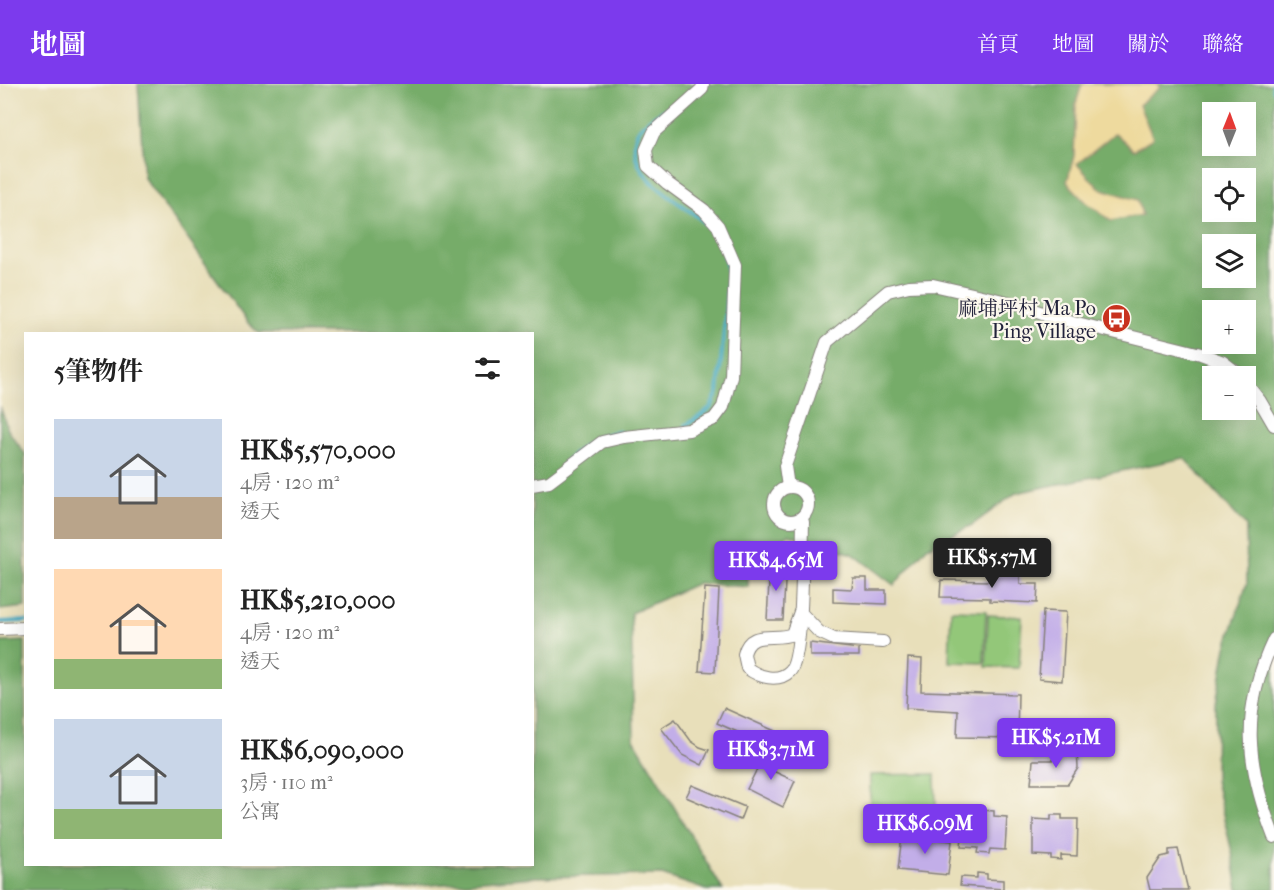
<!DOCTYPE html>
<html lang="zh-TW">
<head>
<meta charset="utf-8">
<style>
	body { margin:0; font-family:"IM FELL French Canon","Noto Serif TC",serif; background:#f6f6f6; color:#222; height:100vh; display:flex; flex-direction:column; font-size:22px; white-space:nowrap }
	* { box-sizing:border-box; margin:0 }
	p { font-size:20px; color:#767676 }
	.icon { flex:none; width:33px; height:33px; fill:none; stroke:currentColor; stroke-width:2; stroke-linecap:round; stroke-linejoin:round }
	.map { position:relative; flex:1; overflow:hidden }
	.side { position:absolute; left:24px; top:248px; width:510px; height:534px; display:flex; flex-direction:column; background:#fff; border-radius:0px; box-shadow:0 6px 24px #0002 }
	.side>* { flex:none }
	.needle { width:39px; rotate:1deg }
	.buttons { position:absolute; left:1202px; top:18px; display:grid; gap:12px }
	.buttons a { display:grid; place-items:center; width:54px; height:54px; border-radius:0px; background:#fff; box-shadow:0 6px 24px #0002; font-size:30px }
	.price { position:absolute; translate:-50% -51px; padding:0 14px; border-radius:6px; background:#7c3aed; color:#fff; font-size:20px; line-height:39px; filter:drop-shadow(0 2px 3px #0008) }
	.price::after { content:''; position:absolute; left:50%; top:36px; width:18px; height:14px; margin-left:-9px; background:inherit; clip-path:polygon(0 0,100% 0,50% 100%) }
	.price.on { background:#222; color:#fff }
	ul { padding:0; list-style:none }
	li { display:flex; align-items:center; gap:18px; height:150px; padding:0 30px }
	li span { display:grid; place-items:center; flex:none; width:168px; height:120px; border-radius:0px; color:#555 }
	li>.icon { margin-inline-start:auto }
	span .icon { width:72px; height:72px; fill:#fffc; stroke-width:1 }
	li b { font-size:26px }
	h2 { display:flex; justify-content:space-between; align-items:center; height:72px; padding:0 30px; font-size:26px }
	header { display:flex; align-items:center; gap:36px; box-sizing:border-box; height:84px; padding:0 30px; background:#7c3aed; color:#fff }
	header strong { font-size:28px }
	nav { display:flex; gap:33px; margin-inline-start:auto; font-size:21px }
	.map>svg:first-child { display:block }
	.green { fill:#93c779; stroke:#5a745a; stroke-width:1.5 }
	.forest { fill:#76ac69; stroke:#4c6752; stroke-width:1.5; fill-rule:evenodd }
	.sand { fill:#eeda9e; stroke:#887e6c; stroke-width:1.5 }
	.lines { fill:none; stroke-linecap:round; stroke-linejoin:round }
	.stream { stroke:#43a9c3; stroke-width:4 }
	.building { fill:#c2aee8 }
	.minor-casing { stroke:#85807a; stroke-width:14 }
	.minor { stroke:#fff; stroke-width:12 }
	.labels { text-anchor:middle; stroke-width:4.5; stroke-linejoin:round; paint-order:stroke }
	.poi-label { font-size:20px; fill:#22223b; stroke:#fbf7ec; text-anchor:end }
</style>
</head>
<body>
<header>
<strong>地圖</strong>
<nav><a>首頁</a><a>地圖</a><a>關於</a><a>聯絡</a></nav>
</header>
<div class="map">
<svg width="1274" height="806" viewBox="0 0 1274 806">
	<rect width="100%" height="100%" fill="#fbf7ec"/>
	<filter id="ink" filterUnits="userSpaceOnUse"><feTurbulence type="fractalNoise" baseFrequency=".0167" numOctaves="2"/><feDisplacementMap in="SourceGraphic" scale="12" xChannelSelector="R" yChannelSelector="G"/><feConvolveMatrix kernelMatrix="1 2 1 2 8 2 1 2 1" color-interpolation-filters="sRGB"/></filter>
	<filter id="wash" filterUnits="userSpaceOnUse"><feTurbulence type="fractalNoise" baseFrequency=".008" numOctaves="4" result="noise"/><feDisplacementMap in="SourceGraphic" scale="24" xChannelSelector="R" yChannelSelector="G"/><feGaussianBlur stdDeviation="1.35" result="paint"/><feColorMatrix in="noise" values="0 0 0 0 0 0 0 0 0 0 0 0 0 0 0 0 0 1.4 0 .05"/><feComposite in="paint" operator="in"/></filter>
	<g filter="url(#wash)">
		<rect width="100%" height="100%" fill="#e8dfba"/>
		<!-- green -->
		<g class="green">
			<path d="M951,526l35,1 -2,52 -35,-1z"/>
			<path d="M988,531l34,2 -3,51 -33,-1z"/>
			<path d="M935,690l1,34 -66,1v-34z"/>
		</g>
		<!-- forest -->
		<g class="forest">
			<path d="M138,0h1136v806h-36l-6,-38 -17,-72 1,-76 10,-57 21,-64 -1,-57 -62,-68 -168,35 -44,32 -45,22 -33,38 -41,-31 -64,-20 -41,33v20l-50,-4 -67,30 3,126 89,151h-17l-44,-15 -128,2 -165,13h-369v-248l25,-1 1,223h506v-531h-273l-11,-10 -104,-145zM1212,28h33v34h-33zM1212,94h33v34h-33zM1212,160h33v34h-33zM1212,226h33v34h-33zM1212,292h33v34h-33z"/>
			<path d="M0,322l8,24 17,24v153l-25,3z"/>
		</g>
		<!-- sand -->
		<path class="sand" d="M1082,0h75l3,3 -21,18 14,33 -19,12 -19,-17 -38,31 22,24 39,12 4,15 -31,6 -25,-19 -19,-20 7,-26 2,-53z"/>
		<g class="lines">
			<!-- stream -->
			<g class="stream">
				<path d="M1273,0l1,7"/>
				<path d="M676,21c-12,6 -27,12 -36,23 -5,6 -6,13 -5,21 1,39 64,58 81,87"/>
				<path d="M686,341l13,-8 12,-10 7,-15 9,-93 1,-27 -3,-16"/>
				<path d="M565,380c16,-17 30,-29 54,-32"/>
				<path d="M0,538l26,-1"/>
			</g>
		</g>
		<g id="blocks">
			<!-- building -->
			<g class="building">
				<path d="M770,479l16,1 -3,56h-16z"/>
				<path d="M990,489l30,1v10h18l-1,19 -47,-2v-3l-50,-1 1,-17 49,1z"/>
				<path d="M853,494h14v12h19v14l-53,-2v-14l19,1z"/>
				<path d="M705,504l14,1 -4,83 -16,-1z"/>
				<path d="M1043,527l23,1 -4,69 -23,-2z"/>
				<path d="M810,559l49,6v7h-49z"/>
				<path d="M908,574l14,1 -1,32 97,3 -1,44 -60,-1 1,-26 -52,-3z"/>
				<path d="M724,624l51,23 -6,15 -52,-23z"/>
				<path d="M675,635l16,22 9,6 9,3 -7,15 -20,-10 -21,-27z"/>
				<path d="M767,665l13,6 -7,16 22,10 -12,26 -36,-18z"/>
				<path d="M1077,666l1,18 -10,16h-37l2,-24h20v-9z"/>
				<path d="M692,701l53,22 -5,13 -54,-23z"/>
				<path d="M981,726l13,1v5l13,1 -2,33 -15,-1 -1,5 -12,-1 1,-5 -17,-1 3,-31 16,1z"/>
				<path d="M1051,731h11v4h16l-1,37 -16,-1v5l-10,-1v-3l-18,-1v-36l18,1z"/>
				<path d="M902,751l50,6 -4,34 -50,-5z"/>
				<path d="M1178,765l10,41h-38l-3,-12 14,-21 8,-2v-5z"/>
				<path d="M977,789l10,1v5l16,1v9l-43,-3 1,-9 16,1z"/>
			</g>
		</g>
	</g>
	<g filter="url(#ink)">
		<use href="#blocks" fill-opacity="0" stroke="#85807a" stroke-width="1.5"/>
		<g class="lines">
			<defs>
				<g id="minor">
					<path d="M1245,298l15,19 14,24"/>
					<path d="M532,401l17,-3 53,-40 22,-5 65,-7 25,-11 9,-12 8,-31 4,-111 -17,-39 -14,-16 -37,-27 -19,-17 -2,-16 8,-18 48,-43 1,-5"/>
					<path d="M788,403l-3,-21 42,-124 61,-51 21,-5 24,-1 88,20 32,12 148,37 22,8 18,14"/>
					<circle cx="791" cy="420" r="17"/>
					<path d="M800,528l-8,22c-17,8 -42,-6 -48,20l3,14c12,9 31,15 43,3 14,-14 12,-124 13,-149l-3,-3"/>
					<path d="M800,528l19,20 15,7 49,3"/>
					<path d="M0,545l26,-1"/>
					<path d="M1274,555c-34,71 -28,126 0,198"/>
				</g>
			</defs>
			<!-- minor casing -->
			<use href="#minor" class="minor-casing"/>
			<!-- minor -->
			<use href="#minor" class="minor"/>
		</g>
	</g>
	<!-- icons -->
	<defs>
		<symbol id="bus-disc" viewBox="-11 -11 22 22"><circle r="9.5" fill="#c8321e" stroke="#fbf7ec"/><path d="M-5-6H5V4H4V6H2V4H-2V6H-4V4H-5ZM-3.5-4V0h7V-4ZM-3.5 1.2v1.5H-2V1.2ZM2 1.2v1.5H3.5V1.2Z" fill="#fff"/></symbol>
	</defs>
	<g fill-rule="evenodd">
		<use href="#bus-disc" x="1100" y="218" width="33" height="33"/>
	</g>
	<g class="labels">
		<!-- poi labels -->
		<g class="poi-label">
			<text x="1096" y="231">麻埔坪村 Ma Po<tspan x="1096" dy="23">Ping Village</tspan></text>
		</g>
	</g>
</svg>
<div class="buttons">
<a><svg class="needle" viewBox="-14 -14 28 28"><path d="M0-13l5 13h-10z" fill="#e53935"/><path d="M0 13l5-13h-10z" fill="#767676"/></svg></a>
<a><svg class="icon" aria-label="locate" viewBox="0 0 24 24"><circle cx="12" cy="12" r="6"/><path d="M12 2v4M12 18v4M2 12h4M18 12h4"/></svg></a>
<a><svg class="icon" aria-label="layers" viewBox="0 0 24 24"><path d="M12 4l9 5-9 5-9-5zM3 14l9 5 9-5"/></svg></a>
<a>+</a>
<a>−</a>
</div>
<b class="price on" style="left:992px;top:505px">HK$5.57M</b>
<b class="price" style="left:776px;top:508px">HK$4.65M</b>
<b class="price" style="left:1056px;top:685px">HK$5.21M</b>
<b class="price" style="left:771px;top:697px">HK$3.71M</b>
<b class="price" style="left:925px;top:771px">HK$6.09M</b>
<section class="side">
<h2>5筆物件<svg class="icon" aria-label="filters" viewBox="0 0 24 24"><path d="M4 7h16M4 17h16"/><circle cx="9" cy="7" r="2"/><circle cx="15" cy="17" r="2"/></svg></h2>
<ul>
<li><span style="background:linear-gradient(#c9d6e8 65%,#b9a48a 0)"><svg class="icon" aria-label="home" viewBox="0 0 24 24"><path d="M3 11l9-7 9 7M6 9v11h12V9"/></svg></span><div><b>HK$5,570,000</b><p>4房 · 120 m²</p><p>透天</p></div></li>
<li><span style="background:linear-gradient(#ffd9b3 75%,#8fb573 0)"><svg class="icon" aria-label="home" viewBox="0 0 24 24"><path d="M3 11l9-7 9 7M6 9v11h12V9"/></svg></span><div><b>HK$5,210,000</b><p>4房 · 120 m²</p><p>透天</p></div></li>
<li><span style="background:linear-gradient(#c9d6e8 75%,#8fb573 0)"><svg class="icon" aria-label="home" viewBox="0 0 24 24"><path d="M3 11l9-7 9 7M6 9v11h12V9"/></svg></span><div><b>HK$6,090,000</b><p>3房 · 110 m²</p><p>公寓</p></div></li>
</ul>
</section>
</div>
</body>
</html>
